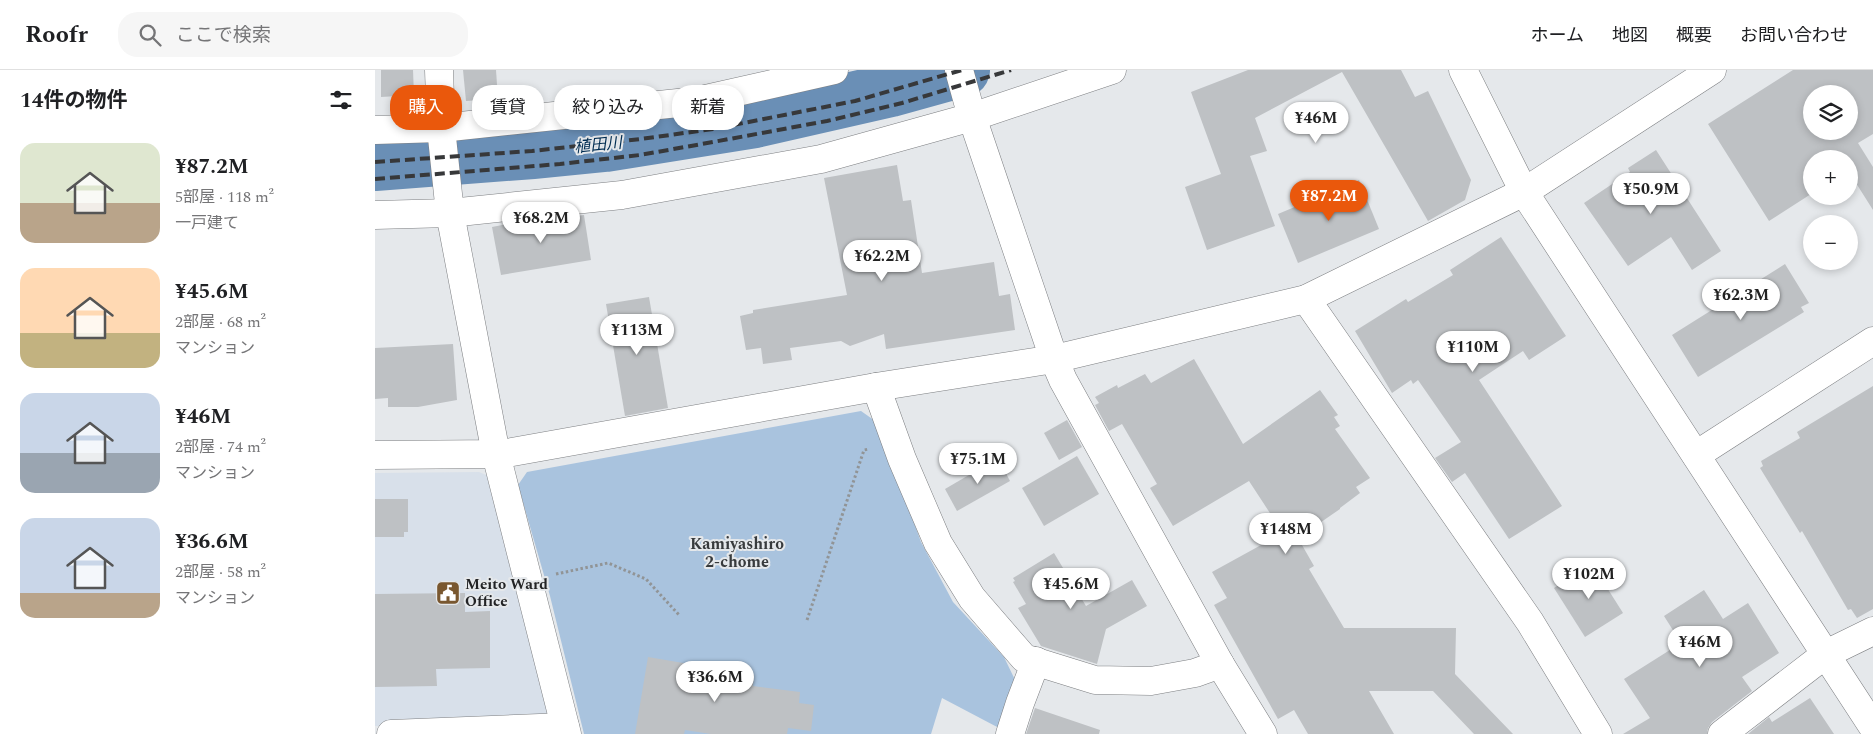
<!DOCTYPE html>
<html lang="ja">
<head>
<meta charset="utf-8">
<style>
	body { margin:0; font-family:Spectral,"Noto Sans JP",serif; background:#f6f6f6; color:#202124; height:100vh; display:flex; flex-direction:column; font-size:19px; white-space:nowrap }
	* { box-sizing:border-box; margin:0 }
	p { font-size:16px; color:#757577 }
	.icon { flex:none; width:28px; height:28px; fill:none; stroke:currentColor; stroke-width:2; stroke-linecap:round; stroke-linejoin:round }
	.map { position:relative; flex:1; overflow:hidden }
	.details { display:flex; flex-direction:column; background:#fff; width:375px }
	.details>* { flex:none }
	.guide { position:absolute; left:15px; top:15px; width:475px; height:45px; display:flex; gap:10px }
	.tools { position:absolute; left:1428px; top:15px; display:grid; gap:10px }
	.tools a { display:grid; place-items:center; width:55px; height:55px; border-radius:50%; background:#fff; box-shadow:0 2px 8px #0003; font-size:25px }
	.price { position:absolute; translate:-50% -42px; padding:0 11px; border-radius:18px; background:#fff; color:#222; font-size:16px; line-height:32px; filter:drop-shadow(0 1px 2px #0008) }
	.price::after { content:''; position:absolute; left:50%; top:30px; width:15px; height:11px; margin-left:-8px; background:inherit; clip-path:polygon(0 0,100% 0,50% 100%) }
	.price.selected { background:#ea580c; color:#fff }
	ul { padding:0; list-style:none }
	li { display:flex; align-items:center; gap:15px; height:125px; padding:0 20px }
	li span { display:grid; place-items:center; flex:none; width:140px; height:100px; border-radius:15px; color:#555 }
	li>.icon { margin-inline-start:auto }
	span .icon { width:60px; height:60px; fill:#fffc; stroke-width:1 }
	li b { font-size:21px }
	h2 { display:flex; justify-content:space-between; align-items:center; height:60px; padding:0 20px; font-size:21px }
	.chip { padding:0 18px; border-radius:20px; background:#fff; box-shadow:0 2px 8px #0003; font-size:18px; line-height:45px }
	.chip.selected { background:#ea580c; color:#fff }
	header { display:flex; align-items:center; gap:30px; box-sizing:border-box; height:70px; padding:0 25px; background:#fff; border-bottom:1px solid #e0e0e0 }
	header strong { font-size:24px }
	nav { display:flex; gap:28px; margin-inline-start:auto; font-size:18px }
	.search { width:350px; height:45px; background:#f6f6f6; display:flex; align-items:center; gap:12px; box-sizing:border-box; padding:0 18px; border-radius:20px; color:#757577; font-size:19px }
	main { display:flex; flex:1; min-height:0 }
	.map>svg:first-child { display:block }
	.built { fill:#d8e0ea }
	.green { fill:#a9c3de }
	.lines { fill:none; stroke-linecap:round; stroke-linejoin:round }
	.river { stroke:#6a8fb6; stroke-width:54 }
	.building { fill:#bec1c4; fill-rule:evenodd }
	.minor-casing { stroke:#7d7f82; stroke-width:29 }
	.tertiary-casing { stroke:#7d7f82; stroke-width:29 }
	.path { stroke:#919496; stroke-width:3; stroke-dasharray:2.5 2.5; stroke-linecap:butt }
	.minor { stroke:#fff; stroke-width:28 }
	.tertiary { stroke:#fff; stroke-width:28 }
	.rail { stroke:#37383a; stroke-width:4; stroke-dasharray:10 5; stroke-linecap:butt }
	.labels { text-anchor:middle; stroke-width:4; stroke-linejoin:round; paint-order:stroke }
	.poi-label { font-size:15px; font-weight:bold; fill:#222325; stroke:#e5e8eb; text-anchor:start }
	.water-label { font-size:16px; font-style:italic; fill:#012d52; stroke:#e5e8eb }
	.neighbourhood-label { font-size:16px; font-weight:bold; fill:#383b3d; stroke:#e5e8eb }
</style>
</head>
<body>
<header>
<strong>Roofr</strong>
<div class="search"><svg class="icon" aria-label="search" viewBox="0 0 24 24"><circle cx="10" cy="10" r="6"/><path d="M15 15l6 6"/></svg>ここで検索</div>
<nav><a>ホーム</a><a>地図</a><a>概要</a><a>お問い合わせ</a></nav>
</header>
<main>
<section class="details">
<h2>14件の物件<svg class="icon" aria-label="filters" viewBox="0 0 24 24"><path d="M4 7h16M4 17h16"/><circle cx="9" cy="7" r="2"/><circle cx="15" cy="17" r="2"/></svg></h2>
<ul>
<li><span style="background:linear-gradient(#dfe7d0 60%,#b9a48a 0)"><svg class="icon" aria-label="home" viewBox="0 0 24 24"><path d="M3 11l9-7 9 7M6 9v11h12V9"/></svg></span><div><b>¥87.2M</b><p>5部屋 · 118 m²</p><p>一戸建て</p></div></li>
<li><span style="background:linear-gradient(#ffd9b3 65%,#c2b280 0)"><svg class="icon" aria-label="home" viewBox="0 0 24 24"><path d="M3 11l9-7 9 7M6 9v11h12V9"/></svg></span><div><b>¥45.6M</b><p>2部屋 · 68 m²</p><p>マンション</p></div></li>
<li><span style="background:linear-gradient(#c9d6e8 60%,#9aa5b1 0)"><svg class="icon" aria-label="home" viewBox="0 0 24 24"><path d="M3 11l9-7 9 7M6 9v11h12V9"/></svg></span><div><b>¥46M</b><p>2部屋 · 74 m²</p><p>マンション</p></div></li>
<li><span style="background:linear-gradient(#c9d6e8 75%,#b9a48a 0)"><svg class="icon" aria-label="home" viewBox="0 0 24 24"><path d="M3 11l9-7 9 7M6 9v11h12V9"/></svg></span><div><b>¥36.6M</b><p>2部屋 · 58 m²</p><p>マンション</p></div></li>
</ul>
</section>
<div class="map">
<svg width="1498" height="664" viewBox="0 0 1498 664">
	<rect width="100%" height="100%" fill="#e5e8eb"/>
	<!-- built -->
	<path class="built" d="M104,402l12,5 62,232 -10,12 -168,5v-253z"/>
	<!-- green -->
	<path class="green" d="M486,341l17,12 43,119 32,60 51,55 12,25 -17,46 -57,-30 -11,36h-347l-34,-138 -32,-111 9,-13z"/>
	<g class="lines">
		<!-- river -->
		<path class="river" d="M0,94l158,-12 72,-7 150,-24 136,-31 72,-20"/>
	</g>
	<!-- building -->
	<g class="building">
		<path d="M6,0h32l1,25 -33,2z"/>
		<path d="M88,0h33l2,29 -32,2z"/>
		<path d="M873,0h153l14,27 13,-6 43,89 -6,20 -37,21 -86,-149 -87,46 12,33 -17,5 25,70 -68,24 -22,-63 36,-13 -30,-82z"/>
		<path d="M1418,0h80v64l-15,9 15,24v43l-24,-38v-13h-38v35l-42,27 -61,-97zM1436,24h38v37h-38z"/>
		<path d="M1281,80l65,101 -29,19 -21,-33 -43,29 -44,-63 46,-31 -2,-4z"/>
		<path d="M522,95l6,36 8,-1 11,73 72,-11 5,34 11,-2 5,36 -129,19 -2,-15 -34,12 -9,-5 -51,7 2,12 -29,4 -2,-16 -15,2 -6,-34 13,-3v-3l94,-15 -23,-117z"/>
		<path d="M984,110l20,49 -81,34 -20,-49z"/>
		<path d="M209,145l7,45 -90,15 -9,-48 26,-5z"/>
		<path d="M1126,167l65,99 -37,24 -6,-9 -44,29 83,126 -53,33 -44,-66 -13,9 -17,-24 26,-16 -43,-62 -5,4 -2,-4 -19,13 -37,-62 51,-32 2,3 45,-27 -3,-5z"/>
		<path d="M1410,194l24,39 -8,4 3,5 -106,65 -26,-42z"/>
		<path d="M274,227l19,111 -43,8 -19,-112z"/>
		<path d="M78,274l4,56 -39,7h-30v-9l-13,1v-51z"/>
		<path d="M819,289l49,85 77,-54 18,25 -4,2 6,9 -5,3 35,49 -14,9 4,6 -20,15v1l-42,29 16,28 -5,3 35,59h112l-1,46 58,60h-39l-41,-43h-64l25,43h-86l-14,-24 -16,9 -64,-114 13,-7 -15,-26 71,-39 -34,-52 -76,45 -23,-38 7,-4 -35,-60 -13,7 -14,-26 4,-2 -4,-6 22,-12 1,3 27,-14 6,9z"/>
		<path d="M1498,316v223l-16,9 -6,-9 -3,1 -46,-79 -2,2 -40,-65 3,-2 -2,-5 39,-23 -3,-6z"/>
		<path d="M692,350l15,27 -23,13 -15,-27z"/>
		<path d="M702,386l22,38 -55,32 -22,-38z"/>
		<path d="M623,388l12,23 -53,30 -12,-22z"/>
		<path d="M0,429h33v33h-4v5h-29z"/>
		<path d="M679,483l32,53 46,-26 15,26 -41,23 -9,35 -56,-18 -23,-38 8,-4 -13,-22 2,-1 -2,-3z"/>
		<path d="M1217,494l31,49 -38,24 -31,-49z"/>
		<path d="M1329,520l19,29 25,-16 31,50 -37,24 10,14 -40,31 -4,6 -1,6h-84l27,-16 -26,-39 57,-36 -17,-27z"/>
		<path d="M90,523v19l25,-1v57l-54,1 1,17 -62,1v-93z"/>
		<path d="M273,587l106,18 -1,11 47,6 -1,11 15,2 -3,26 -23,-3 -1,6h-76l-26,-4 -1,4h-49z"/>
		<path d="M1435,628l24,36h-86l21,-17 3,5z"/>
		<path d="M660,638l65,22 -1,4h-73z"/>
	</g>
	<g class="lines">
		<defs>
			<g id="minor">
				<path d="M64,0l2,58 9,85 46,241 71,280"/>
				<path d="M584,0l13,47 82,242 9,21 157,284 43,70"/>
				<path d="M0,60l66,-2 256,-27 137,-31"/>
				<path d="M0,145l75,-2 172,-18 199,-36 151,-42 140,-47"/>
				<path d="M931,229l224,323 68,112"/>
				<path d="M501,317l26,72 36,84 34,55 52,60 71,22 56,1 44,-8 25,-9"/>
				<path d="M0,385l126,-1 375,-67 178,-28 252,-60 218,-107"/>
				<path d="M1321,385l177,-114"/>
				<path d="M16,664l174,-7"/>
				<path d="M635,664l10,-31 16,-42"/>
				<path d="M1347,664l104,-80 47,-23"/>
			</g>
			<g id="tertiary">
				<path d="M1088,0l61,122 349,535"/>
				<path d="M1149,122l188,-122"/>
			</g>
		</defs>
		<!-- minor casing -->
		<use href="#minor" class="minor-casing"/>
		<!-- tertiary casing -->
		<use href="#tertiary" class="tertiary-casing"/>
		<!-- path -->
		<g class="path">
			<path d="M181,504l52,-11 38,16 34,37"/>
			<path d="M432,550l57,-170 5,-1"/>
		</g>
		<!-- minor -->
		<use href="#minor" class="minor"/>
		<!-- tertiary -->
		<use href="#tertiary" class="tertiary"/>
		<!-- rail -->
		<g class="rail">
			<path d="M0,92l157,-11 109,-12 72,-10 142,-28 107,-31"/>
			<path d="M0,109l185,-15 80,-9 73,-13 114,-21 75,-18 109,-33"/>
		</g>
	</g>
	<!-- icons -->
	<defs>
		<symbol id="civic-square" viewBox="-11 -11 22 22"><rect x="-9" y="-9" width="18" height="18" rx="4" fill="#79572f" stroke="#e5e8eb"/><path d="M-.6-6.5H3V-4.5H.6V-3L4-1V1h2V6H-6V1h2V-1L-.6-3ZM-1.2 2.5V6h2.4V2.5Z" fill="#fff"/></symbol>
	</defs>
	<g fill-rule="evenodd">
		<use href="#civic-square" x="59" y="509" width="28" height="28"/>
	</g>
	<g class="labels">
		<!-- poi labels -->
		<g class="poi-label">
			<text x="90" y="519">Meito Ward<tspan x="90" dy="17">Office</tspan></text>
		</g>
		<!-- water labels -->
		<g class="water-label">
			<text transform="translate(223 74) rotate(-6)" y="6">植田川</text>
		</g>
		<!-- neighbourhood labels -->
		<g class="neighbourhood-label">
			<text x="362" y="479">Kamiyashiro<tspan x="362" dy="18">2-chome</tspan></text>
		</g>
	</g>
</svg>
<div class="tools">
<a><svg class="icon" aria-label="layers" viewBox="0 0 24 24"><path d="M12 4l9 5-9 5-9-5zM3 14l9 5 9-5"/></svg></a>
<a>+</a>
<a>−</a>
</div>
<b class="price" style="left:941px;top:74px">¥46M</b>
<b class="price" style="left:1276px;top:145px">¥50.9M</b>
<b class="price selected" style="left:954px;top:152px">¥87.2M</b>
<b class="price" style="left:166px;top:174px">¥68.2M</b>
<b class="price" style="left:507px;top:212px">¥62.2M</b>
<b class="price" style="left:1366px;top:251px">¥62.3M</b>
<b class="price" style="left:262px;top:286px">¥113M</b>
<b class="price" style="left:1098px;top:303px">¥110M</b>
<b class="price" style="left:603px;top:415px">¥75.1M</b>
<b class="price" style="left:911px;top:485px">¥148M</b>
<b class="price" style="left:1214px;top:530px">¥102M</b>
<b class="price" style="left:696px;top:540px">¥45.6M</b>
<b class="price" style="left:1325px;top:598px">¥46M</b>
<b class="price" style="left:340px;top:633px">¥36.6M</b>
<div class="guide">
<a class="chip selected">購入</a>
<a class="chip">賃貸</a>
<a class="chip">絞り込み</a>
<a class="chip">新着</a>
</div>
</div>
</main>
</body>
</html>
